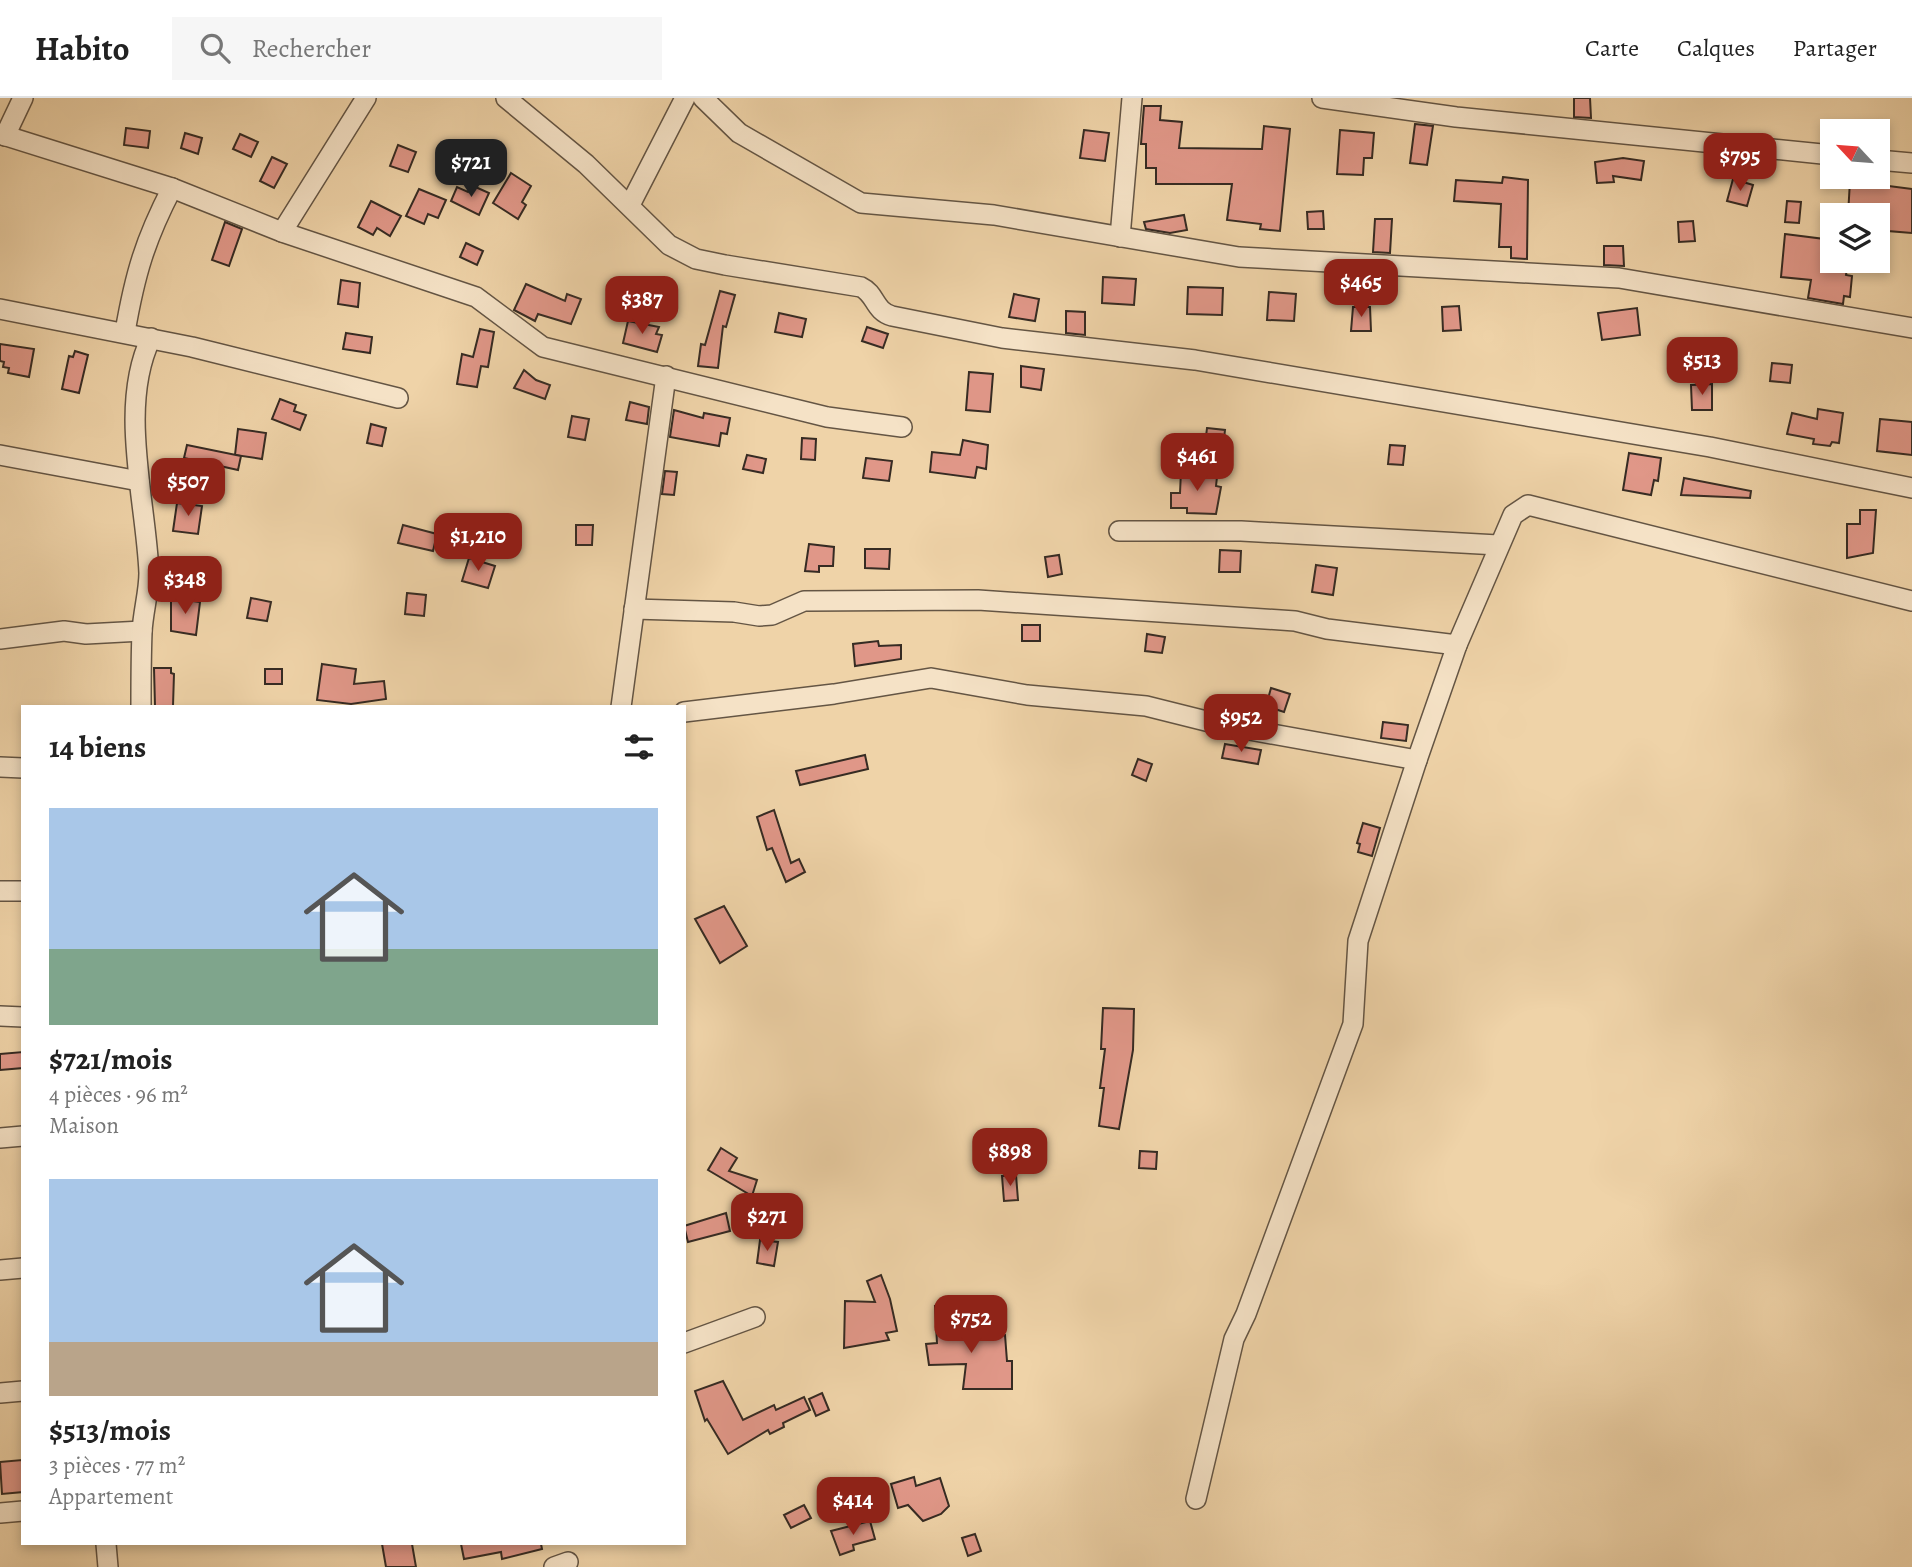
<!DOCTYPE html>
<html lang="fr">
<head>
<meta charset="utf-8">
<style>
	body { margin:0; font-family:Alegreya,serif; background:#f6f6f6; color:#222; height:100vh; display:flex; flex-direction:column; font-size:26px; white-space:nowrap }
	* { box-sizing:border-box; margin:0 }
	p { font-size:23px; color:#767676 }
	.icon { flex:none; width:38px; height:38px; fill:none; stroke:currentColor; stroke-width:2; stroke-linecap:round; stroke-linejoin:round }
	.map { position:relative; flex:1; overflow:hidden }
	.details { position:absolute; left:21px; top:607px; width:665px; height:840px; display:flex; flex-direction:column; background:#fff; border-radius:0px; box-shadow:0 4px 10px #0003 }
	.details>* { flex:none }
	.needle { width:46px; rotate:296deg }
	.fabs { position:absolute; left:1820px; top:21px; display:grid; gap:14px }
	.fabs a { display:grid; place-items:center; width:70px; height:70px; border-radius:0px; background:#fff; box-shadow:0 4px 10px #0003; font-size:35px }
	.price { position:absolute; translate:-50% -60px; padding:0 16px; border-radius:14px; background:#8f2418; color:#fff; font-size:23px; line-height:46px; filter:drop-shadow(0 2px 4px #0008) }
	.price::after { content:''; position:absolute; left:50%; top:42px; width:21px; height:16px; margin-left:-10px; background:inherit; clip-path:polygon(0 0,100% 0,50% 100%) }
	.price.active { background:#222; color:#fff }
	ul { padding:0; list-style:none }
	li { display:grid; align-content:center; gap:14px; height:371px; padding:0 28px }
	li span { display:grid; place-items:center; height:217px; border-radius:0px; color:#555 }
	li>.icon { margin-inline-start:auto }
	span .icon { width:126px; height:126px; fill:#fffc; stroke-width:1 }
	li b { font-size:30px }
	h2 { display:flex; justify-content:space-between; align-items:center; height:84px; padding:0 28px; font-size:30px }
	header { display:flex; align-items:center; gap:42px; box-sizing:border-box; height:98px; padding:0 35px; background:#fff; border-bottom:2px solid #e0e0e0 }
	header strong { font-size:33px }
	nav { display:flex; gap:38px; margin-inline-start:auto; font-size:24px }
	.search { width:490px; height:63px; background:#f6f6f6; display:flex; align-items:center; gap:18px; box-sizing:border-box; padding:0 24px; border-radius:0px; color:#767676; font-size:26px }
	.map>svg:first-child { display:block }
	.building { fill:#e09788; stroke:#362b23; stroke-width:2 }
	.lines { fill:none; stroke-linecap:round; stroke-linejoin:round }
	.minor-casing { stroke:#645544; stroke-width:22 }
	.minor { stroke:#f5e2c6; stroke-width:19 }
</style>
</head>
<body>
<header>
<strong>Habito</strong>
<div class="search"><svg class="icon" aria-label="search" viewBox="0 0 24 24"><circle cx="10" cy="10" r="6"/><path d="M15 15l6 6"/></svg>Rechercher</div>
<nav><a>Carte</a><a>Calques</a><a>Partager</a></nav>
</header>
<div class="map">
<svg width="1912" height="1469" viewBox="0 0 1912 1469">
	<rect width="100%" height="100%" fill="#efd3a8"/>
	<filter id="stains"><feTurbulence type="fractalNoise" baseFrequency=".00286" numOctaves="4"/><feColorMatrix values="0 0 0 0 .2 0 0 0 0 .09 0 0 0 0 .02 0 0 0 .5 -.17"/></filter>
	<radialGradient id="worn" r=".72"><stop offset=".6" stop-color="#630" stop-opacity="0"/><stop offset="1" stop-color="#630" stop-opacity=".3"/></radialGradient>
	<!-- building -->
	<g class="building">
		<path d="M1574,0h16l1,20 -17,-1z"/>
		<path d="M1144,8h17l-1,14 22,2 -3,26 83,1 2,-23 26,3 -10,102 -20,-2 1,-5 -34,-4 5,-36h-76v-16h-10v-24h-5z"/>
		<path d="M1415,26l18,2 -6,39 -17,-2z"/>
		<path d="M126,30l24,3 -2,17 -24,-3z"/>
		<path d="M1084,32l25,3 -4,28 -25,-3z"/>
		<path d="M1340,32l34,3 -2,25h-8l-1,17 -26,-1z"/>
		<path d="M185,35l17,5 -4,16 -17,-6z"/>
		<path d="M240,36l18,8 -7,15 -18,-8z"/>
		<path d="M398,47l18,7 -8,20 -18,-6z"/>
		<path d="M272,59l15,7 -13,24 -14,-7z"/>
		<path d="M1623,60l21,3 -3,19 -28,-4 1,6 -17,1 -2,-21z"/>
		<path d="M511,75l20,13 -9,16 4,3 -8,14 -25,-16z"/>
		<path d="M1503,79l25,3 -1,79 -16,-1v-11h-12l2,-43 -47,-3 2,-21 46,3z"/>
		<path d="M1733,81l20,6 -6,21 -20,-5z"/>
		<path d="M1850,83l62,8v44l-24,-2 1,-16h-41z"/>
		<path d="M471,87l18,8 -10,22 -28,-14 6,-14 11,5z"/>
		<path d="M419,91l27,11 -8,18 -10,-4 -4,10 -18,-8z"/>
		<path d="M371,103l30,15 -11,20 -13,-8 -4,7 -15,-8z"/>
		<path d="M1787,103l14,1 -2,21 -14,-1z"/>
		<path d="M1323,113l1,18h-16l-1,-17z"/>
		<path d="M1184,117l3,15 -17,3 -24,-4 -2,-7z"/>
		<path d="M1375,121h17l-2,34 -17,-1z"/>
		<path d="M1693,123l2,20 -16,1 -1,-20z"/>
		<path d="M225,124l17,7 -13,37 -17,-6z"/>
		<path d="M1785,136l47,6v21h16l-2,14 6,1 -2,21 -6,-1 -1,8 -35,-6 3,-18 -30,-3z"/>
		<path d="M466,145l17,8 -6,14 -17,-8z"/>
		<path d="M1604,148h19l1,20 -20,-1z"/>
		<path d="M1103,179l33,2 -2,26 -32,-2z"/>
		<path d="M341,182l19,3 -2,24 -20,-3z"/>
		<path d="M526,186l39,17 2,-7 14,5 -10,25 -33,-10 -3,7 -21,-11z"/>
		<path d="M1188,189l35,1 -1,27 -35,-1z"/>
		<path d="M720,193l15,4 -9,32 -3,-1 -5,42 -20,-2 3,-22 4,1z"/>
		<path d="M1269,194l27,2 -2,27 -27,-1z"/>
		<path d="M1014,196l25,5 -4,22 -26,-4z"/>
		<path d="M1459,208l2,24 -18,1 -1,-24z"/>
		<path d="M1353,209h17l1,24h-20z"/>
		<path d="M1637,210l3,27 -38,5 -4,-27z"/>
		<path d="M1066,213l19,1v23l-19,-2z"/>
		<path d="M779,215l27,6 -4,18 -27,-5z"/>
		<path d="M628,223l31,6 -3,7 6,1 -5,17 -34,-9z"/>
		<path d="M867,229l21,7 -5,14 -21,-7z"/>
		<path d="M480,231l14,3 -6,35 -7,-1 -4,21 -20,-3 5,-30 11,3z"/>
		<path d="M346,235l26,4 -2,16 -27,-4z"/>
		<path d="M0,246l34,5 -5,28 -21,-4 1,-5 -6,-1 1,-5 -4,-1z"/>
		<path d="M75,253l13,4 -9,38 -17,-4 7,-33 4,1z"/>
		<path d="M1772,265l20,2 -2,18 -20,-2z"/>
		<path d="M1021,268l23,3 -3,21 -20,-3z"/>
		<path d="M524,272l12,10 14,5 -5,14 -31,-11z"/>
		<path d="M969,274l24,2 -3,38 -24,-2z"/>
		<path d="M1712,286v26h-20l-1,-25z"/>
		<path d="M280,301l16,6 -2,6 12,4 -6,15 -28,-11z"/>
		<path d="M630,304l19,5 -2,17 -21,-4z"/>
		<path d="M1818,311l25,4 -4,30 -7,-1 -2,4 -17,-2 1,-5 -27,-5 5,-21 25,6z"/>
		<path d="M674,312l29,8 1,-5 26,5 -3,16 -6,-1 -2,13 -49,-9z"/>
		<path d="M572,318l17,3 -4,21 -17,-3z"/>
		<path d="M1880,321l32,3v33l-35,-4z"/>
		<path d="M371,326l15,4 -4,18 -15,-3z"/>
		<path d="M1207,330l18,2 -2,17 -18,-2z"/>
		<path d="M238,331l28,4 -4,26 -27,-4z"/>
		<path d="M802,340l14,1 -1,21 -14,-1z"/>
		<path d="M963,342l25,5 -2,24 -9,-2 -2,11 -45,-6 2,-20 28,3z"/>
		<path d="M187,347l54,11 -3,14 -54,-12z"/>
		<path d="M1390,347l15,1 -2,19 -15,-1z"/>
		<path d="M1629,355l32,5 -3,23 -4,-1 -3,15 -28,-5z"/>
		<path d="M747,357l19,4 -3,14 -20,-4z"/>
		<path d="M866,360l26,3 -3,20 -26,-3z"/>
		<path d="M665,373l12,1 -3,23 -12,-1z"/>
		<path d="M1181,373l32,2v3l4,1 -1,9 5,1 -5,27 -29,-1v-5h-16v-15h9z"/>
		<path d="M1684,380l67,13 -1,7 -69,-3z"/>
		<path d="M177,405l25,3 -4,28 -25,-3z"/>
		<path d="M1860,412h16l-3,43 -26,5v-34h13z"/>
		<path d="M403,427l34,9 -4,17 -35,-8z"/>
		<path d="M576,427h17l-1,20h-16z"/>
		<path d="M809,446l25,3 -1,19h-14v6l-14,-1z"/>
		<path d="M865,451h25l-1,20 -24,-1z"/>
		<path d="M1220,452l21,1 -1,21h-21z"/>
		<path d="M1059,457l3,19 -14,3 -3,-20z"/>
		<path d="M469,460l26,8 -7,22 -26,-7z"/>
		<path d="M1316,467l21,3 -4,27 -21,-3z"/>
		<path d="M407,495l19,2 -2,21 -19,-2z"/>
		<path d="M171,500l29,4 -4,33 -25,-4z"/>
		<path d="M251,500l20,4 -4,19 -20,-3z"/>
		<rect x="1022" y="527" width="18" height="16"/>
		<path d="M1147,536l18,3 -3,16 -17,-2z"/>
		<path d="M878,543l1,5 22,-1v14l-46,7 -2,-22z"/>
		<path d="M322,566l34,5 -2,15 30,-3 2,18 -35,5 -34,-4z"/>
		<path d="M154,570h17v5l3,1 -1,32h-18z"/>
		<rect x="265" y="571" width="17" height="15"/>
		<path d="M1271,590l19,6 -6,18 -18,-6z"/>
		<path d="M1383,624l25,3 -2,16 -25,-3z"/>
		<path d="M1225,646l36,6 -3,14 -36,-6z"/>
		<path d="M865,657l3,14 -68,16 -4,-14z"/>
		<path d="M1138,661l14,5 -6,17 -14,-6z"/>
		<path d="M774,712l17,53 8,-4 6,13 -19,10 -14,-34 -5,2 -10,-33z"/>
		<path d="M1363,725l17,5 -8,28 -14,-4 2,-8 -3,-1z"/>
		<path d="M724,808l23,40 -27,17 -25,-44z"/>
		<path d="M1103,910l31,1 -1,41 -14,79 -20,-3 5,-38h-4l5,-39h-4z"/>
		<path d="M23,954v16l-23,2v-16z"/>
		<path d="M721,1050l16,10 -8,13 28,9 -5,16 -44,-26z"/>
		<path d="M1140,1053l17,1 -1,17 -17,-1z"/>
		<path d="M1016,1077l2,25 -14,1 -2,-25z"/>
		<path d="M726,1115l4,18 -42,11 -4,-16z"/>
		<path d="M760,1142l18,2 -4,24 -17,-3z"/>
		<path d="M881,1177l9,24 7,32 -11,2 3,7 -45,8 1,-47 30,1 -8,-21z"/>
		<path d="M952,1207l1,35 52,-5 2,26h5v28h-49l3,-25 -37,1 -3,-21 11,-1 -2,-37z"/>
		<path d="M723,1283l20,39 31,-15 2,5 28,-13 6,13 -27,13 1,4 -14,7 -2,-4 -40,24 -21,-35 -2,2 -10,-30z"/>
		<path d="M822,1295l7,17 -13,6 -7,-17z"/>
		<path d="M22,1362l1,32 -21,2 -2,-32z"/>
		<path d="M914,1379l2,9 24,-8 9,28 -8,8 -18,7 -15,-16 -10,3 -7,-24z"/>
		<path d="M804,1407l7,13 -20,10 -7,-13z"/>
		<path d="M870,1423l5,18 -22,6 1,5 -14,5 -9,-24z"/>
		<path d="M975,1436l6,17 -13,5 -6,-18z"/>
		<path d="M382,1446h30l4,23h-30z"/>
		<path d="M461,1446h80l1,5 -40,10 -1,-7 -37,7z"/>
	</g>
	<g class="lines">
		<defs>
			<g id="minor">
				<path d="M506,0l80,66 83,81 27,14 29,6 136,22c15,7 13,24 31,29l110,22 193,22 515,87 202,41"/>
				<path d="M703,0l36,35 122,70 133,12 245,42 380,21 293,50"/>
				<path d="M1322,0l134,19 376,38"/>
				<path d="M0,36l172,54 110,44 194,65 67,50 284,70 75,10"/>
				<path d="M5,38l18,-38"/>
				<path d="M1878,62l34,3"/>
				<path d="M630,107l55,-107"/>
				<path d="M282,134l84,-134"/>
				<path d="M1120,139l12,-139"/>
				<path d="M0,211l192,38 206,51"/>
				<path d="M125,234c10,-58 20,-92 47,-144"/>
				<path d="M0,357l139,26"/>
				<path d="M1119,433h122l257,14"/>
				<path d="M634,511l100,3 25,4 13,-1 32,-14 174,-1 317,21 32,8 130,16"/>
				<path d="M0,541l64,-8 22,3 56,-3"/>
				<path d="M141,609c0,-25 0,-50 1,-75 1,-20 7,-40 7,-59 -3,-73 -31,-167 2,-235"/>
				<path d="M621,609l45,-331"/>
				<path d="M684,614l150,-18 97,-16 96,17 119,11 76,19 195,35"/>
				<path d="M0,669l23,1"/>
				<path d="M0,793h23"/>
				<path d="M0,918l23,1"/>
				<path d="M0,1040l23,-2"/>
				<path d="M0,1172l23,-2"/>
				<path d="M684,1245l71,-26"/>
				<path d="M0,1295l23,-2"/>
				<path d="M1196,1401l38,-160 12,-25 107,-290 5,-83 59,-181 40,-115 56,-130 15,-10 384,96"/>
				<path d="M0,1415l23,-2"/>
				<path d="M106,1446l2,23"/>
				<path d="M554,1469l14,-5"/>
			</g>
		</defs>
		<!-- minor casing -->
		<use href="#minor" class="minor-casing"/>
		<!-- minor -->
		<use href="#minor" class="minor"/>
	</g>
	<rect width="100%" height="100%" filter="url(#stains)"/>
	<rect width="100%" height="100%" fill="url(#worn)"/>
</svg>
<div class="fabs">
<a><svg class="needle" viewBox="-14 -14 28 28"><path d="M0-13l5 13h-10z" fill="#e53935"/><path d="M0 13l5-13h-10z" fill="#767676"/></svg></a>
<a><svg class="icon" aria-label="layers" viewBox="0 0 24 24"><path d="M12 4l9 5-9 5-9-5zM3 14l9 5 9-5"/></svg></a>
</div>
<b class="price" style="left:1740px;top:95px">$795</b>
<b class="price active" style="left:471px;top:101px">$721</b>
<b class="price" style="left:1361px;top:221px">$465</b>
<b class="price" style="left:642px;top:238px">$387</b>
<b class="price" style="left:1702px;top:299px">$513</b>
<b class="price" style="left:1197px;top:395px">$461</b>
<b class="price" style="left:188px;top:420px">$507</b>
<b class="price" style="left:478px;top:475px">$1,210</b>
<b class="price" style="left:185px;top:518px">$348</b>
<b class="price" style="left:1241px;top:656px">$952</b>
<b class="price" style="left:1010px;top:1090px">$898</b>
<b class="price" style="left:767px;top:1155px">$271</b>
<b class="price" style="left:971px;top:1257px">$752</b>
<b class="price" style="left:853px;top:1439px">$414</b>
<section class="details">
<h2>14 biens<svg class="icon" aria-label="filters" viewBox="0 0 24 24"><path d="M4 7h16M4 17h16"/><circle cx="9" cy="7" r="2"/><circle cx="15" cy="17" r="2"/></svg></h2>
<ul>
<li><span style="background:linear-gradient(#a9c7e8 65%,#7fa58c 0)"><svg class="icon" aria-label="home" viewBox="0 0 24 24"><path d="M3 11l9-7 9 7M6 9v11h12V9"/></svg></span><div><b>$721/mois</b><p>4 pièces · 96 m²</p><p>Maison</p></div></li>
<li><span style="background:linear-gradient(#a9c7e8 75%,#b9a48a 0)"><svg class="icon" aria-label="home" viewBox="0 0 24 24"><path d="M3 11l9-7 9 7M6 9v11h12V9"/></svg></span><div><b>$513/mois</b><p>3 pièces · 77 m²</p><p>Appartement</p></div></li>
</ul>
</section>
</div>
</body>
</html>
